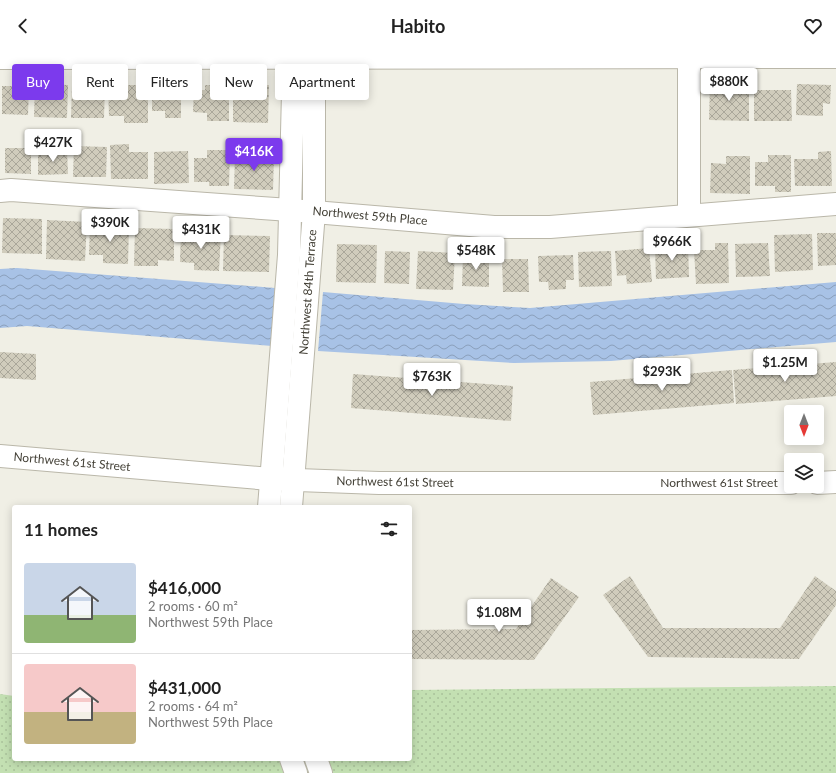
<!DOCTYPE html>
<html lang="en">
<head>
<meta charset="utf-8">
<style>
	body { margin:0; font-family:Lato,sans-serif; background:#f6f6f6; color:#222; height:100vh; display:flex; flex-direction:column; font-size:15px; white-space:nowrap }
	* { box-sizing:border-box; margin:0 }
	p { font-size:13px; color:#767676 }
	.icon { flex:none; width:22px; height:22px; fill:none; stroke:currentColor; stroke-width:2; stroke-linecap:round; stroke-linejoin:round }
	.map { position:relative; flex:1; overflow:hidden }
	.panel { position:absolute; left:12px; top:453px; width:400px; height:256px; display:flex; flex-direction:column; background:#fff; border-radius:4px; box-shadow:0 2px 10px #0003 }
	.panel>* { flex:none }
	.hud { position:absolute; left:12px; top:12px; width:400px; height:36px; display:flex; gap:8px }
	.needle { width:26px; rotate:180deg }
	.controls { position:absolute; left:784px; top:353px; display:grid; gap:8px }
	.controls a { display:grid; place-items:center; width:40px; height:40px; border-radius:4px; background:#fff; box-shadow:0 2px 10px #0003; font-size:20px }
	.price { position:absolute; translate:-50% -34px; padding:0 9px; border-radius:4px; background:#fff; color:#222; font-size:13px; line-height:26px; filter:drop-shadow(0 1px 2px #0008) }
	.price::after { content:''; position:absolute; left:50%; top:24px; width:12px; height:9px; margin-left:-6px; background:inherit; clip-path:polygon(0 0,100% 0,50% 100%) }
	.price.on { background:#7c3aed; color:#fff }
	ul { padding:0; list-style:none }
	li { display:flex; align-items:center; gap:12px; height:100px; padding:0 12px }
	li+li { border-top:1px solid #e0e0e0 }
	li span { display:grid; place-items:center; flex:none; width:112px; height:80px; border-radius:4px; color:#555 }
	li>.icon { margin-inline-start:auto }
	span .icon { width:48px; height:48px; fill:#fffc; stroke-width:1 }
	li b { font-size:17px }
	h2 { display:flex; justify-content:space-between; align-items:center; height:48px; padding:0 12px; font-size:17px }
	.tag { padding:0 14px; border-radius:4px; background:#fff; box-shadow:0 2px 10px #0003; font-size:14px; line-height:36px }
	.tag.on { background:#7c3aed; color:#fff }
	header { display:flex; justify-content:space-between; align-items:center; height:52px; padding:0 12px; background:#fff; font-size:18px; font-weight:700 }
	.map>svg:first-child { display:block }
	.grass { fill:url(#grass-dots) }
	.water { fill:url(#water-waves) }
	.building { fill:url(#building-cross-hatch) }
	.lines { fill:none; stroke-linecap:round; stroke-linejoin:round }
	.minor-casing { stroke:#bab7a9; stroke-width:24 }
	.minor { stroke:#fff; stroke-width:22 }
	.labels { text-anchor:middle; stroke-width:4; stroke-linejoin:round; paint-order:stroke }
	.street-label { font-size:12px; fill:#423f35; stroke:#fff }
</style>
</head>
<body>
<header><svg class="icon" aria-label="back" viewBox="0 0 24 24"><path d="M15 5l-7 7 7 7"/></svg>Habito<svg class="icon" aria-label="heart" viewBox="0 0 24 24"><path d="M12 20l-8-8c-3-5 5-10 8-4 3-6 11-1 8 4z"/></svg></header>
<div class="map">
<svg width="836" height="721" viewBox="0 0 836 721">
	<defs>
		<pattern id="grass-dots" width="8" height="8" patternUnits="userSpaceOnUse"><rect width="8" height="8" fill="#c3e0b2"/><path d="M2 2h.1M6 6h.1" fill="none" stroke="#a9c19a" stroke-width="1.8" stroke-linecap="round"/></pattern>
		<pattern id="water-waves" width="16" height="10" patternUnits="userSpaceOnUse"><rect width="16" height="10" fill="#a8c2e6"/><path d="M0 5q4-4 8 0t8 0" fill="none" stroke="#8a9fbb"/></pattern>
		<pattern id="building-cross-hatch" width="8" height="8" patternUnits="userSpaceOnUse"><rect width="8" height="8" fill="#d0ccbc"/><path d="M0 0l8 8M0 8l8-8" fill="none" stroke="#aaa79a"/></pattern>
	</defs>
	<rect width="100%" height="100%" fill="#f0efe5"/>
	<!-- grass -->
	<path class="grass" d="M836,634v87h-836v-79l14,2v63h396v-69z"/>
	<!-- water -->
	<g class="water">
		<path d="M17,216l258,20 -3,58 -245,-20 -27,2v-59z"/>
		<path d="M836,230v60l-225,19 -97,2 -196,-12 5,-59 141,12 66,4z"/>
	</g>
	<!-- building -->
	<g class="building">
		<path d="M35,32l33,1 -1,33 -33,-1z"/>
		<path d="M710,32h39v37l-40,-1z"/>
		<path d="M797,32l34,1 -1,19 -7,-1v13l-27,-1z"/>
		<path d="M72,33h33l-1,33h-33z"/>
		<path d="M108,33h40v38h-24v-7h-15z"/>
		<path d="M205,33l24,1v35h-22v-8l-14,-1 1,-22h11z"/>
		<path d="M233,33h36l-1,38 -35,-1z"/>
		<path d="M2,34h27l-1,29 -26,-1z"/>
		<path d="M152,34h29v32h-16v-7h-13z"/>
		<path d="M754,38h37l1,31h-38z"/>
		<path d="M129,92v8h19v27h-37l-1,-34z"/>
		<path d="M74,94l33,1 -1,30h-33z"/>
		<path d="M5,96h26v26l-26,-1z"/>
		<path d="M207,98h23l-1,36h-20v-4h-15v-24h13z"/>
		<path d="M67,99l1,23 -30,1v-23z"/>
		<path d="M188,99l1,32 -35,1v-32z"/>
		<path d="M831,99l1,35h-37l-1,-27h24v-7z"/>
		<path d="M235,102l39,1 -1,35 -39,-1z"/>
		<path d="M768,103h23v37h-16v-6h-20v-24h13z"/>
		<path d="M726,104h24v38l-40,-1 1,-30 15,1z"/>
		<path d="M3,166l39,1v35l-40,-1z"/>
		<path d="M47,168l40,2 -2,39 -39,-2z"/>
		<path d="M90,172l39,2 -1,38 -25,-1v-8h-14z"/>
		<path d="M135,176l39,1v32l-16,-1v6h-24z"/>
		<path d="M181,179l40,2 -2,38 -25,-1v-7l-14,-1z"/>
		<path d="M817,181h19v32l-18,1z"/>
		<path d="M812,182l1,36 -38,2 -1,-37z"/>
		<path d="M224,183l46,1 -1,36 -46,-1z"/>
		<path d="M715,191h13l1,40 -33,1 -2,-34h21z"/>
		<path d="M768,191l2,33 -34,1 -1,-33z"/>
		<path d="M337,192l40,1 -1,38 -40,-1z"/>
		<path d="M688,193l1,32 -33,2 -1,-33z"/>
		<path d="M649,196l3,34 -25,2 -1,-9 -9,1 -2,-25z"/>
		<path d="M385,199l25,1 -1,32 -25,-1z"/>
		<path d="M418,199l37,2 -2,37 -37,-1z"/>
		<path d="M611,199l1,35 -33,1 -1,-35z"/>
		<path d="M463,203h26v32l-27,-1z"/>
		<path d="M573,203l1,25h-8v9l-17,1 -1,-8h-9l-1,-26z"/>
		<path d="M502,207h26l1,33h-26z"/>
		<path d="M0,300l36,2v26l-36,-2z"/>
		<path d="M836,310v34l-100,8 -3,-34z"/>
		<path d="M732,318l2,33 -141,12 -3,-33z"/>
		<path d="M353,322l160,12 -2,35 -160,-13z"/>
		<path d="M630,524l33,52h117l35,-52 21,15v14l-37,54 -151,-2 -45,-62z"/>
		<path d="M551,526l28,19 -45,63 -124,-1v-29l106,-1z"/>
	</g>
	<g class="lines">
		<defs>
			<g id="minor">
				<path d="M689,0v163"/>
				<path d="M0,6l836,-1"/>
				<path d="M0,139l11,-1 279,20 204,17h56l286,-23"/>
				<path d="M0,404l270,23 109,4h412"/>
				<path d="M817,431l19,-1"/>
				<path d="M269,455l20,-252 5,-203"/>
				<path d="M291,455l23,-295v-160"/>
				<path d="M291,707l5,14"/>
				<path d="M316,707l5,14"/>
			</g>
		</defs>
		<!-- minor casing -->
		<use href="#minor" class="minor-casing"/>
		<!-- minor -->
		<use href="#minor" class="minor"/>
	</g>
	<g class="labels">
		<!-- street labels -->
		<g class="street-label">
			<text transform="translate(370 164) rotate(5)" y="4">Northwest 59th Place</text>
			<text transform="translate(308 240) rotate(-86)" y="4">Northwest 84th Terrace</text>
			<text transform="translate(72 410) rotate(5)" y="4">Northwest 61st Street</text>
			<text transform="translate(395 430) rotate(1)" y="4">Northwest 61st Street</text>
			<text x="719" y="435">Northwest 61st Street</text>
		</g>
	</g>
</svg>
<div class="controls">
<a><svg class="needle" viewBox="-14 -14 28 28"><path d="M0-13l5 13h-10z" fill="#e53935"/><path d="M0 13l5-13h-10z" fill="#767676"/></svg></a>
<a><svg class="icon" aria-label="layers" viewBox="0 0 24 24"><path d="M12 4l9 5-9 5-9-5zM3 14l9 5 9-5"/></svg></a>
</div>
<b class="price" style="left:729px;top:50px">$880K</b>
<b class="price" style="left:53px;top:111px">$427K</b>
<b class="price on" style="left:254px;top:120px">$416K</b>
<b class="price" style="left:110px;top:191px">$390K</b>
<b class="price" style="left:201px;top:198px">$431K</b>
<b class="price" style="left:672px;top:210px">$966K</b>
<b class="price" style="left:476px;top:219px">$548K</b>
<b class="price" style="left:785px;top:331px">$1.25M</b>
<b class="price" style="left:662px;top:340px">$293K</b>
<b class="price" style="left:432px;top:345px">$763K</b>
<b class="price" style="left:499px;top:581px">$1.08M</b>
<div class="hud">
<a class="tag on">Buy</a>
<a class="tag">Rent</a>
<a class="tag">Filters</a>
<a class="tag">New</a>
<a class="tag">Apartment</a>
</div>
<section class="panel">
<h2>11 homes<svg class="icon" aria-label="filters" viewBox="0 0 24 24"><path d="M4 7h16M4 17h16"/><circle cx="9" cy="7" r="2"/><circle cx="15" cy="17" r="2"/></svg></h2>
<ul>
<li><span style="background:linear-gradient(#c9d6e8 65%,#8fb573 0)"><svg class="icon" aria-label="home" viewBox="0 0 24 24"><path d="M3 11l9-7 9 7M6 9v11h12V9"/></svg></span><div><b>$416,000</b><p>2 rooms · 60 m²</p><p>Northwest 59th Place</p></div></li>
<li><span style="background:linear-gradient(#f6c9c9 60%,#c2b280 0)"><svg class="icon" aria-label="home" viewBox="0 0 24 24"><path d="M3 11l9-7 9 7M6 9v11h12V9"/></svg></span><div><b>$431,000</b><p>2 rooms · 64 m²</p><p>Northwest 59th Place</p></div></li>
</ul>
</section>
</div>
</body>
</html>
